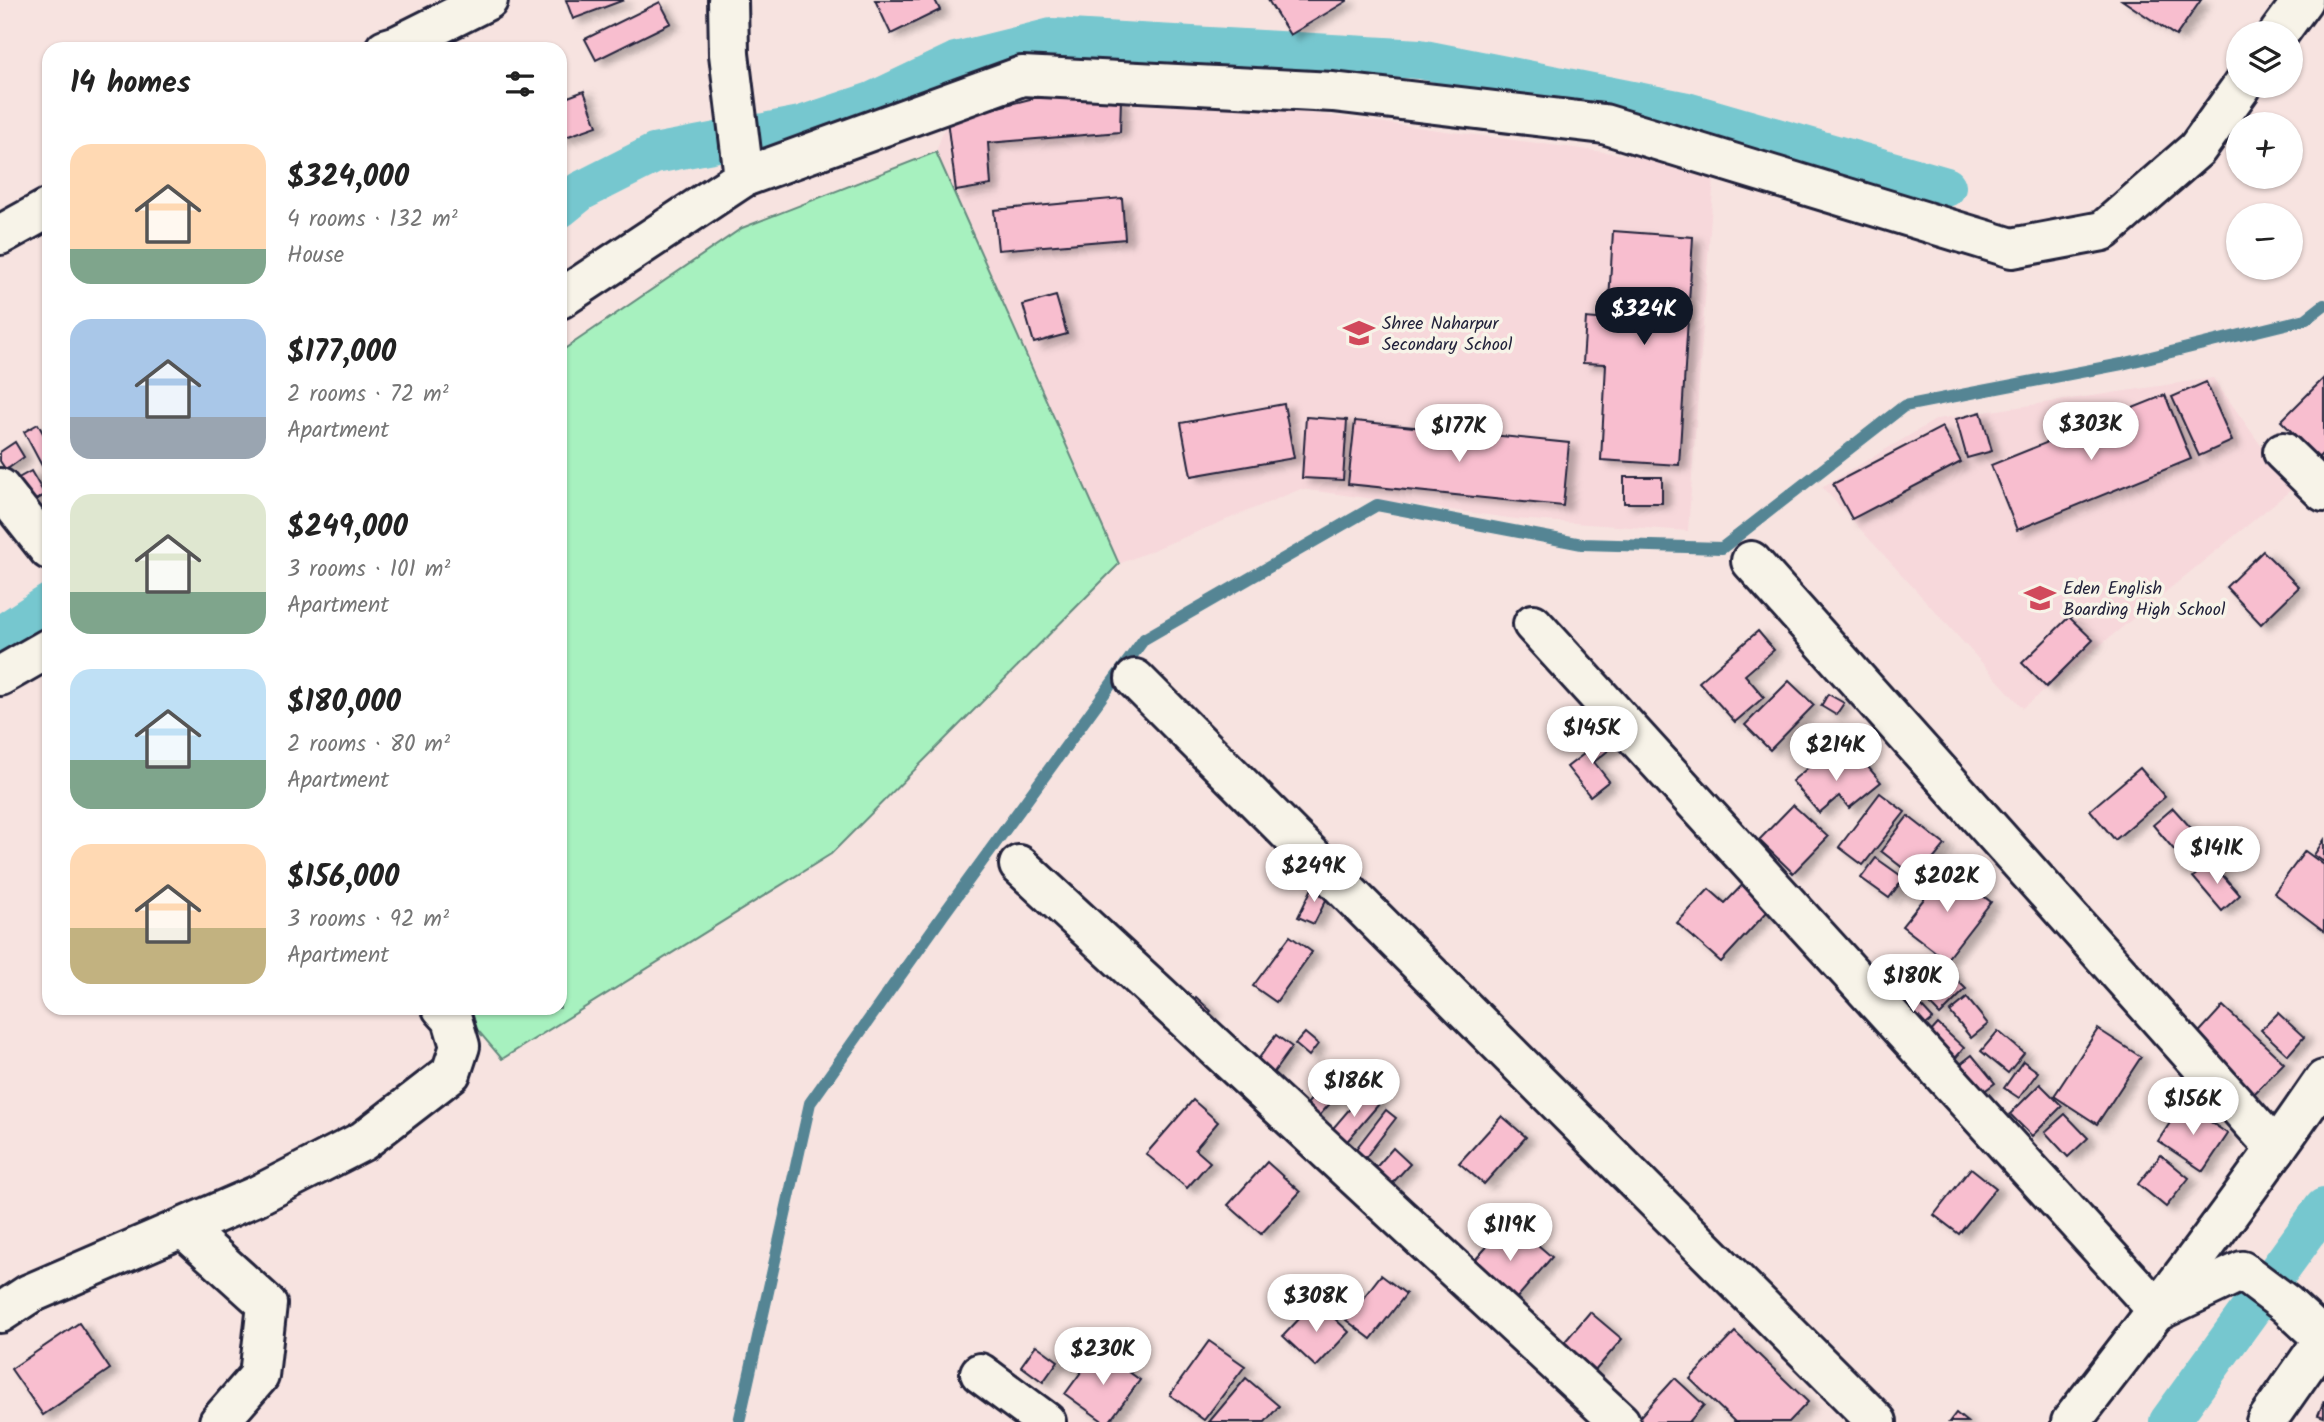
<!DOCTYPE html>
<html lang="en">
<head>
<meta charset="utf-8">
<style>
	body { margin:0; font-family:Kalam,sans-serif; background:#f2f2f2; color:#222; height:100vh; display:flex; flex-direction:column; font-size:26px; white-space:nowrap }
	* { box-sizing:border-box; margin:0 }
	p { font-size:23px; color:#767676 }
	.icon { flex:none; width:38px; height:38px; fill:none; stroke:currentColor; stroke-width:2; stroke-linecap:round; stroke-linejoin:round }
	.map { position:relative; flex:1; overflow:hidden }
	.panel { position:absolute; left:42px; top:42px; width:525px; height:973px; display:flex; flex-direction:column; background:#fff; border-radius:21px; box-shadow:0 2px 5px #0004 }
	.panel>* { flex:none }
	.fabs { position:absolute; left:2226px; top:21px; display:grid; gap:14px }
	.fabs a { display:grid; place-items:center; width:77px; height:77px; border-radius:50%; background:#fff; box-shadow:0 2px 5px #0004; font-size:35px }
	.price { position:absolute; translate:-50% -60px; padding:0 16px; border-radius:24px; background:#fff; color:#222; font-size:23px; line-height:46px; filter:drop-shadow(0 2px 4px #0008) }
	.price::after { content:''; position:absolute; left:50%; top:42px; width:21px; height:16px; margin-left:-10px; background:inherit; clip-path:polygon(0 0,100% 0,50% 100%) }
	.price.selected { background:#111827; color:#fff }
	ul { padding:0; list-style:none }
	li { display:flex; align-items:center; gap:21px; height:175px; padding:0 28px }
	li span { display:grid; place-items:center; flex:none; width:196px; height:140px; border-radius:21px; color:#555 }
	li>.icon { margin-inline-start:auto }
	span .icon { width:84px; height:84px; fill:#fffc; stroke-width:1 }
	li b { font-size:30px }
	h2 { display:flex; justify-content:space-between; align-items:center; height:84px; padding:0 28px; font-size:30px }
	.map>svg:first-child { display:block }
	.built { fill:#f7d8db }
	.green { fill:#a7f1bf; stroke:#648a7d; stroke-width:2 }
	.lines { fill:none; stroke-linecap:round; stroke-linejoin:round }
	.stream { stroke:#548594; stroke-width:12 }
	.canal { stroke:#76c7cf; stroke-width:40 }
	.building { fill:#f8becf; stroke:#22223b; stroke-width:2; filter:url(#shadow) }
	.street-casing { stroke:#22223b; stroke-width:44 }
	.secondary-casing { stroke:#22223b; stroke-width:44 }
	.street { stroke:#f7f3e8; stroke-width:38 }
	.secondary { stroke:#f7f3e8; stroke-width:38 }
	.labels { text-anchor:middle; stroke-width:7; stroke-linejoin:round; paint-order:stroke }
	.poi-label { font-size:18px; fill:#22223b; stroke:#f7f3e8; text-anchor:start }
</style>
</head>
<body>
<div class="map">
<svg width="2324" height="1422" viewBox="0 0 2324 1422">
	<defs>
		<filter id="shadow"><feDropShadow dx="8" dy="4.5" stdDeviation="3.5" flood-color="#0004"/></filter>
	</defs>
	<rect width="100%" height="100%" fill="#f7e3e0"/>
	<filter id="ink" filterUnits="userSpaceOnUse"><feTurbulence type="fractalNoise" baseFrequency=".0143" numOctaves="2"/><feDisplacementMap in="SourceGraphic" scale="14" xChannelSelector="R" yChannelSelector="G"/><feConvolveMatrix kernelMatrix="1 2 1 2 8 2 1 2 1" color-interpolation-filters="sRGB"/></filter>
	<g filter="url(#ink)">
		<!-- built -->
		<g class="built">
			<path d="M1034,98h87l144,9 369,49 80,20 -26,355 -172,-12 -215,-30 -182,75 -183,-412 11,-32z"/>
			<path d="M2213,378l79,111 -269,219 -201,-221 115,-68z"/>
		</g>
		<!-- green -->
		<path class="green" d="M936,152l183,412 -288,290 -329,205 -43,-51h101v-656l182,-124z"/>
		<g class="lines">
			<!-- stream -->
			<path class="stream" d="M739,1422l71,-319 133,-188 201,-276 233,-134 205,39 140,4 182,-142 218,-42 184,-45 18,-14"/>
			<!-- canal -->
			<g class="canal">
				<path d="M560,208l21,-17 73,-37 147,-28 71,-24 84,-40 96,-24 368,21 263,52 263,76"/>
				<path d="M0,636l49,-32"/>
				<path d="M2169,1422l155,-214"/>
			</g>
		</g>
		<!-- building -->
		<g class="building">
			<path d="M566,0h58l-51,19z"/>
			<path d="M875,0h60l5,10 -49,24z"/>
			<path d="M1268,0h79v1l-57,34z"/>
			<path d="M2122,0h79l-25,36z"/>
			<path d="M660,2l11,21 -75,37 -11,-21z"/>
			<path d="M584,91l13,35 -37,13v-39z"/>
			<path d="M1034,98h87l-1,34 -132,11 3,42 -35,6 -9,-71z"/>
			<path d="M1122,198l3,41 -127,11 -4,-40z"/>
			<path d="M1613,231l80,6 -14,228 -78,-5 5,-96 -23,-1 3,-45 22,2z"/>
			<path d="M1056,296l11,38 -33,9 -11,-38z"/>
			<path d="M2324,378v74l-6,6 -37,-37z"/>
			<path d="M2206,382l26,59 -33,15 -27,-59z"/>
			<path d="M2165,395l26,64 -174,71 -26,-65z"/>
			<path d="M1284,404l10,54 -103,18 -10,-53z"/>
			<path d="M1981,412l11,39 -25,7 -11,-39z"/>
			<path d="M1306,417l41,3 -4,60 -41,-2z"/>
			<path d="M1355,421l214,22 -6,63 -215,-22z"/>
			<path d="M38,424l11,20v35l-25,-47z"/>
			<path d="M1942,427l19,35 -109,57 -19,-35z"/>
			<path d="M15,442l9,15 -18,13 -6,-9v-9z"/>
			<path d="M31,471l14,24 -17,9 -13,-24z"/>
			<rect x="1624" y="477" width="38" height="26"/>
			<path d="M2263,551l36,36 -38,37 -35,-37z"/>
			<path d="M2069,617l24,23 -47,47 -24,-24z"/>
			<path d="M1758,631l16,19 -29,25 19,22 -29,25 -36,-40z"/>
			<path d="M1789,681l25,24 -44,45 -25,-25z"/>
			<path d="M1828,694l16,9 -8,12 -15,-9z"/>
			<path d="M1611,733l8,9 -25,20 15,19 -19,15 -23,-29z"/>
			<path d="M1857,754l24,28 -32,26 -10,-12 -20,17 -27,-32 30,-25 14,17z"/>
			<path d="M2140,768l25,29 -50,43 -25,-30z"/>
			<path d="M1880,793l25,19 -42,53 -24,-18z"/>
			<path d="M1793,805l35,32 -35,36 -34,-33z"/>
			<path d="M2173,808l35,39 -21,18 -34,-40z"/>
			<path d="M1908,816l37,29 -28,34 -36,-28z"/>
			<path d="M2324,840v22l-10,-7z"/>
			<path d="M2305,851l19,14v66l-50,-38z"/>
			<path d="M1876,858l28,20 -15,20 -28,-20z"/>
			<path d="M2211,862l29,33 -18,16 -29,-34z"/>
			<path d="M1948,869l43,33 -45,58 -44,-34z"/>
			<path d="M1751,876l27,24 -57,62 -44,-39 32,-34 16,14z"/>
			<path d="M1314,884l16,8 -16,32 -16,-7z"/>
			<path d="M1290,936l22,16 -36,50 -23,-16z"/>
			<path d="M1941,964l25,25 -26,26 -25,-26z"/>
			<path d="M1911,995l22,24 -17,14 -22,-24z"/>
			<path d="M1196,997l15,14 -9,9 -15,-13z"/>
			<path d="M1967,998l21,26 -17,14 -21,-26z"/>
			<path d="M2223,1006l61,57 -32,33 -60,-56z"/>
			<path d="M2278,1013l26,24 -16,18 -27,-25z"/>
			<path d="M1938,1024l26,24 -17,20 -27,-24z"/>
			<path d="M2098,1029l43,28 -44,67 -43,-28z"/>
			<path d="M1998,1031l26,22 -16,20 -27,-22z"/>
			<path d="M1305,1033l13,11 -9,12 -14,-12z"/>
			<path d="M1276,1035l16,12 -21,29 -17,-11z"/>
			<path d="M1972,1055l23,28 -20,15 -22,-28z"/>
			<path d="M2023,1061l15,11 -19,26 -15,-10z"/>
			<path d="M1336,1071l12,12 -36,41 -13,-11z"/>
			<path d="M2040,1084l22,22 -30,30 -22,-22z"/>
			<path d="M1365,1091l14,13 -36,42 -15,-12z"/>
			<path d="M1193,1100l25,22 -23,27 15,13 -23,26 -41,-34z"/>
			<path d="M2183,1103l45,31 -25,37 -45,-30z"/>
			<path d="M1386,1110l10,8 -34,44 -10,-8z"/>
			<path d="M2065,1114l23,24 -20,19 -23,-25z"/>
			<path d="M1502,1116l24,21 -42,47 -25,-21z"/>
			<path d="M1393,1148l17,16 -22,24 -16,-16z"/>
			<path d="M2161,1155l28,23 -23,29 -28,-23z"/>
			<path d="M1267,1162l33,30 -39,42 -33,-29z"/>
			<path d="M1971,1168l25,20 -37,46 -25,-19z"/>
			<path d="M1510,1221l42,36 -42,49 -43,-37z"/>
			<path d="M1381,1275l25,19 -35,45 -25,-19z"/>
			<path d="M1316,1301l33,31 -33,35 -33,-31z"/>
			<path d="M1590,1312l32,27 -28,33 -32,-27z"/>
			<path d="M79,1323l31,46 -67,46 -32,-46z"/>
			<path d="M1735,1332l73,70 -19,20h-54l-45,-43z"/>
			<path d="M1209,1341l36,25 -41,54 -34,-25z"/>
			<path d="M1036,1345l22,16 -15,21 -22,-16z"/>
			<path d="M1098,1349l42,31 -31,42h-5l-39,-28z"/>
			<path d="M1246,1378l33,28 -14,16h-56z"/>
			<path d="M1675,1378l29,27 -15,17h-54z"/>
			<path d="M2324,1401v16l-6,-2z"/>
			<path d="M1956,1413l11,9h-18z"/>
		</g>
		<g class="lines">
			<defs>
				<g id="street">
					<path d="M728,0l1,54 15,123"/>
					<path d="M385,49l13,-4 90,-45"/>
					<path d="M0,235l49,-27"/>
					<path d="M2283,452l41,40"/>
					<path d="M0,488l49,62"/>
					<path d="M1751,561l525,588"/>
					<path d="M1533,624l625,687 84,-40 44,33 38,35"/>
					<path d="M1135,679l742,743"/>
					<path d="M1019,865l601,557"/>
					<path d="M183,1228l84,76 -8,72 -40,46"/>
					<path d="M0,1313l29,-19 227,-98 107,-55 88,-68 9,-27 -8,-27 -10,-11"/>
					<path d="M980,1373l66,49"/>
				</g>
				<g id="secondary">
					<path d="M2279,33l24,-33"/>
					<path d="M560,299l184,-122 278,-101 311,16 271,32 408,124 91,-17 94,-82 45,-63"/>
					<path d="M0,676l49,-28"/>
					<path d="M2071,1422c87,-112 173,-225 253,-342"/>
					<path d="M2266,1422l58,-83"/>
				</g>
			</defs>
			<!-- street casing -->
			<use href="#street" class="street-casing"/>
			<!-- secondary casing -->
			<use href="#secondary" class="secondary-casing"/>
			<!-- street -->
			<use href="#street" class="street"/>
			<!-- secondary -->
			<use href="#secondary" class="secondary"/>
		</g>
	</g>
	<!-- icons -->
	<defs>
		<symbol id="school-bare" viewBox="-9 -9 18 18"><path d="M0-5L7-2L0 1L-7-2ZM-4 1L0 2.5L4 1V4Q0 6-4 4Z" fill="#d1495b" stroke="#f7f3e8" stroke-width="2.5" paint-order="stroke"/></symbol>
	</defs>
	<g fill-rule="evenodd">
		<use href="#school-bare" x="1337" y="311" width="44" height="44"/>
		<use href="#school-bare" x="2018" y="576" width="44" height="44"/>
	</g>
	<g class="labels">
		<!-- poi labels -->
		<g class="poi-label">
			<text x="1382" y="329">Shree Naharpur<tspan x="1382" dy="21">Secondary School</tspan></text>
			<text x="2063" y="594">Eden English<tspan x="2063" dy="21">Boarding High School</tspan></text>
		</g>
	</g>
</svg>
<div class="fabs">
<a><svg class="icon" aria-label="layers" viewBox="0 0 24 24"><path d="M12 4l9 5-9 5-9-5zM3 14l9 5 9-5"/></svg></a>
<a>+</a>
<a>−</a>
</div>
<b class="price selected" style="left:1644px;top:347px">$324K</b>
<b class="price" style="left:2091px;top:462px">$303K</b>
<b class="price" style="left:1459px;top:464px">$177K</b>
<b class="price" style="left:1592px;top:766px">$145K</b>
<b class="price" style="left:1836px;top:783px">$214K</b>
<b class="price" style="left:2217px;top:886px">$141K</b>
<b class="price" style="left:1314px;top:904px">$249K</b>
<b class="price" style="left:1947px;top:914px">$202K</b>
<b class="price" style="left:1913px;top:1014px">$180K</b>
<b class="price" style="left:1354px;top:1119px">$186K</b>
<b class="price" style="left:2193px;top:1137px">$156K</b>
<b class="price" style="left:1510px;top:1263px">$119K</b>
<b class="price" style="left:1316px;top:1334px">$308K</b>
<b class="price" style="left:1103px;top:1387px">$230K</b>
<section class="panel">
<h2>14 homes<svg class="icon" aria-label="filters" viewBox="0 0 24 24"><path d="M4 7h16M4 17h16"/><circle cx="9" cy="7" r="2"/><circle cx="15" cy="17" r="2"/></svg></h2>
<ul>
<li><span style="background:linear-gradient(#ffd9b3 75%,#7fa58c 0)"><svg class="icon" aria-label="home" viewBox="0 0 24 24"><path d="M3 11l9-7 9 7M6 9v11h12V9"/></svg></span><div><b>$324,000</b><p>4 rooms · 132 m²</p><p>House</p></div></li>
<li><span style="background:linear-gradient(#a9c7e8 70%,#9aa5b1 0)"><svg class="icon" aria-label="home" viewBox="0 0 24 24"><path d="M3 11l9-7 9 7M6 9v11h12V9"/></svg></span><div><b>$177,000</b><p>2 rooms · 72 m²</p><p>Apartment</p></div></li>
<li><span style="background:linear-gradient(#dfe7d0 70%,#7fa58c 0)"><svg class="icon" aria-label="home" viewBox="0 0 24 24"><path d="M3 11l9-7 9 7M6 9v11h12V9"/></svg></span><div><b>$249,000</b><p>3 rooms · 101 m²</p><p>Apartment</p></div></li>
<li><span style="background:linear-gradient(#bfe0f5 65%,#7fa58c 0)"><svg class="icon" aria-label="home" viewBox="0 0 24 24"><path d="M3 11l9-7 9 7M6 9v11h12V9"/></svg></span><div><b>$180,000</b><p>2 rooms · 80 m²</p><p>Apartment</p></div></li>
<li><span style="background:linear-gradient(#ffd9b3 60%,#c2b280 0)"><svg class="icon" aria-label="home" viewBox="0 0 24 24"><path d="M3 11l9-7 9 7M6 9v11h12V9"/></svg></span><div><b>$156,000</b><p>3 rooms · 92 m²</p><p>Apartment</p></div></li>
</ul>
</section>
</div>
</body>
</html>
